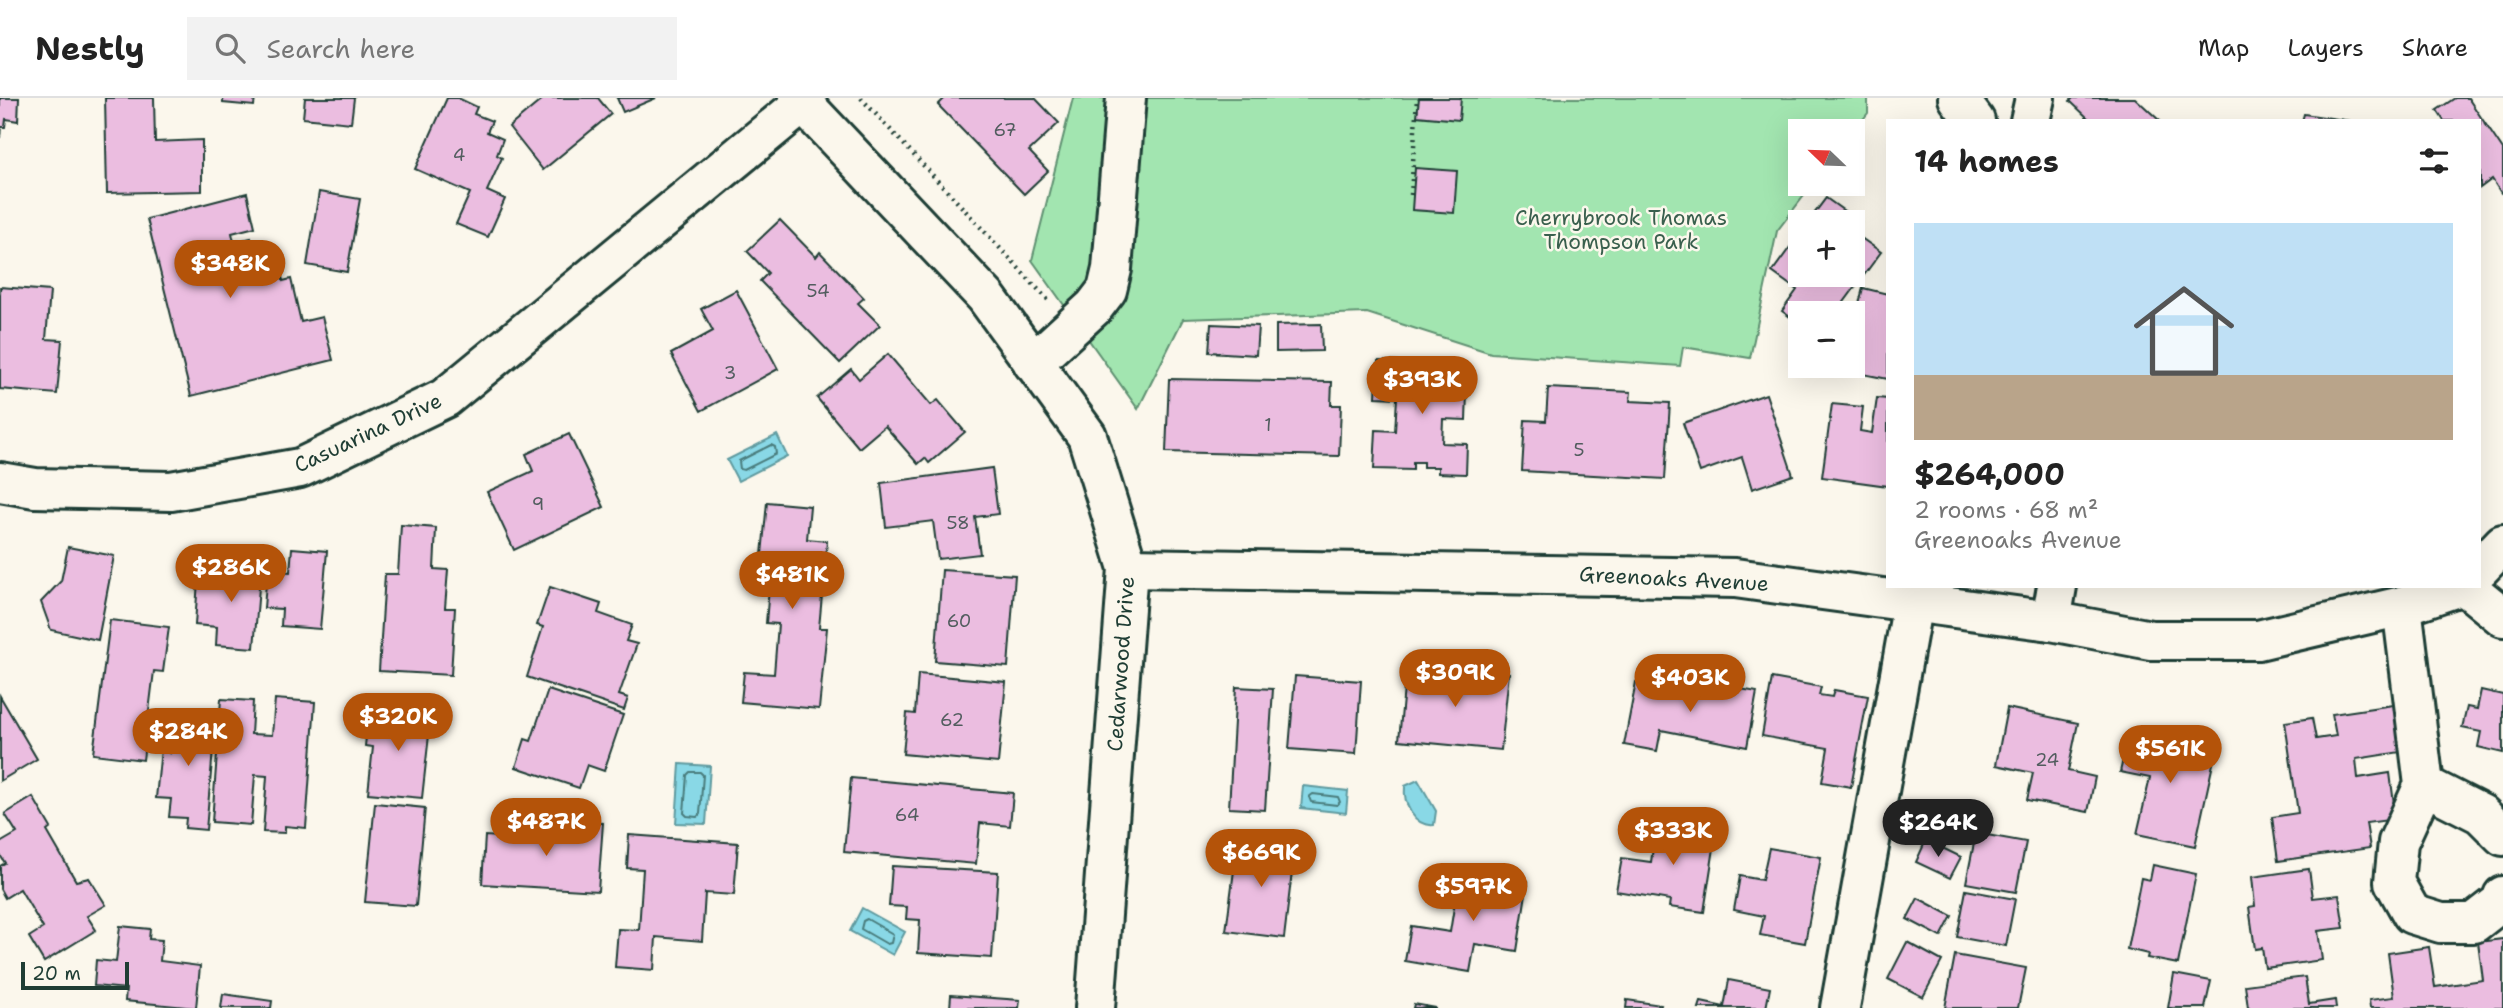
<!DOCTYPE html>
<html lang="en">
<head>
<meta charset="utf-8">
<style>
	body { margin:0; font-family:"Shantell Sans",sans-serif; background:#f2f2f2; color:#222; height:100vh; display:flex; flex-direction:column; font-size:26px; white-space:nowrap }
	* { box-sizing:border-box; margin:0 }
	p { font-size:23px; color:#767676 }
	.icon { flex:none; width:38px; height:38px; fill:none; stroke:currentColor; stroke-width:2; stroke-linecap:round; stroke-linejoin:round }
	.map { position:relative; flex:1; overflow:hidden }
	.drawer { position:absolute; left:1886px; top:21px; width:595px; height:469px; display:flex; flex-direction:column; background:#fff; border-radius:0px; box-shadow:0 7px 28px #0002 }
	.drawer>* { flex:none }
	.needle { width:46px; rotate:293deg }
	.buttons { position:absolute; left:1788px; top:21px; display:grid; gap:14px }
	.buttons a { display:grid; place-items:center; width:77px; height:77px; border-radius:0px; background:#fff; box-shadow:0 7px 28px #0002; font-size:35px }
	.scale { position:absolute; left:21px; bottom:18px; width:108px; box-sizing:border-box; padding-left:7px; border:4px solid #1f3d34; border-top:0; font-size:19px; line-height:24px; white-space:nowrap; color:#1f3d34; -webkit-text-stroke:5px #fbf7ec; paint-order:stroke }
	.price { position:absolute; translate:-50% -60px; padding:0 16px; border-radius:24px; background:#b45309; color:#fff; font-size:23px; line-height:46px; filter:drop-shadow(0 2px 4px #0008) }
	.price::after { content:''; position:absolute; left:50%; top:42px; width:21px; height:16px; margin-left:-10px; background:inherit; clip-path:polygon(0 0,100% 0,50% 100%) }
	.price.current { background:#222; color:#fff }
	ul { padding:0; list-style:none }
	li { display:grid; align-content:center; gap:14px; height:371px; padding:0 28px }
	li span { display:grid; place-items:center; height:217px; border-radius:0px; color:#555 }
	li>.icon { margin-inline-start:auto }
	span .icon { width:126px; height:126px; fill:#fffc; stroke-width:1 }
	li b { font-size:30px }
	h2 { display:flex; justify-content:space-between; align-items:center; height:84px; padding:0 28px; font-size:30px }
	header { display:flex; align-items:center; gap:42px; box-sizing:border-box; height:98px; padding:0 35px; background:#fff; border-bottom:2px solid #e0e0e0 }
	header strong { font-size:33px }
	nav { display:flex; gap:38px; margin-inline-start:auto; font-size:24px }
	.search { width:490px; height:63px; background:#f2f2f2; display:flex; align-items:center; gap:18px; box-sizing:border-box; padding:0 24px; border-radius:0px; color:#767676; font-size:26px }
	.map>svg:first-child { display:block }
	.green { fill:#a2e5b0; stroke:#609172; stroke-width:2 }
	.water { fill:#89d8e6; stroke:#5f9a9f; stroke-width:2 }
	.lines { fill:none; stroke-linecap:round; stroke-linejoin:round }
	.shore { stroke:#497b7b; stroke-width:2 }
	.building { fill:#ebbde0; stroke:#1f3d34; stroke-width:2 }
	.minor-casing { stroke:#1f3d34; stroke-width:44 }
	.path { stroke:#1f3d34; stroke-width:4.5; stroke-dasharray:2 5; stroke-linecap:butt }
	.minor { stroke:#fbf7ec; stroke-width:38 }
	.labels { text-anchor:middle; stroke-width:5; stroke-linejoin:round; paint-order:stroke }
	.number-label { font-size:18px; fill:#525d5f }
	.park-label { font-size:21px; fill:#395f4d; stroke:#fbf7ec }
	.street-label { font-size:21px; fill:#1f3d34; stroke:#fbf7ec }
</style>
</head>
<body>
<header>
<strong>Nestly</strong>
<div class="search"><svg class="icon" aria-label="search" viewBox="0 0 24 24"><circle cx="10" cy="10" r="6"/><path d="M15 15l6 6"/></svg>Search here</div>
<nav><a>Map</a><a>Layers</a><a>Share</a></nav>
</header>
<div class="map">
<svg width="2503" height="910" viewBox="0 0 2503 910">
	<rect width="100%" height="100%" fill="#fbf7ec"/>
	<filter id="ink" filterUnits="userSpaceOnUse"><feTurbulence type="fractalNoise" baseFrequency=".0143" numOctaves="2"/><feDisplacementMap in="SourceGraphic" scale="14" xChannelSelector="R" yChannelSelector="G"/><feConvolveMatrix kernelMatrix="1 2 1 2 8 2 1 2 1" color-interpolation-filters="sRGB"/></filter>
	<g filter="url(#ink)">
		<!-- green -->
		<path class="green" d="M1073,0h795v15l-15,19 -52,-1v53h12l-36,47 -27,127 -67,-11 -3,19 -189,-13 -124,-40 -184,6 -45,90 -106,-149z"/>
		<!-- water -->
		<g class="water">
			<path d="M777,337l10,21 -49,25 -11,-21z"/>
			<path d="M680,666l30,2 -4,58 -30,-1z"/>
			<path d="M1418,682l18,31 -2,14c-20,2 -31,-21 -29,-39z"/>
			<path d="M1303,688l45,5 -2,22 -45,-5z"/>
			<path d="M862,810l43,24 -12,23 -43,-24z"/>
		</g>
		<g class="lines">
			<!-- shore -->
			<g class="shore">
				<path d="M771,347l4,2 1,7 -32,16 -4,-1 -1,-8z"/>
				<path d="M690,674h10l3,3 -3,39 -3,3 -10,-1 -3,-3 3,-38z"/>
				<path d="M1313,696l25,3 2,5 -3,3 -26,-3 -2,-5z"/>
				<path d="M867,821l26,15 -2,9 -4,1 -26,-15 2,-8z"/>
			</g>
		</g>
		<!-- building -->
		<g class="building">
			<path d="M0,0h19l-1,23 -12,-2 -1,8h-4l-1,11z"/>
			<path d="M105,0h49l1,44 47,-2v51l-95,2z"/>
			<path d="M223,0h32l-1,8 -31,-3z"/>
			<path d="M305,0h49l-3,25 -48,-5z"/>
			<path d="M447,0h11l19,9 -3,7 18,7 -5,11 16,7 -6,16 5,3 -15,33 18,8 -17,38 -32,-13 14,-31 -55,-24z"/>
			<path d="M544,0h54l13,16 -68,56 -34,-43z"/>
			<path d="M617,0h39l-33,14z"/>
			<path d="M945,0h90l24,25 -30,28 19,20 -24,23 -86,-89z"/>
			<path d="M1419,0h42l-2,22 -42,-4z"/>
			<path d="M2073,0h62l25,23h-69l-21,-20z"/>
			<path d="M2455,0h13l35,52v42l-2,1 -9,-14 -12,9v-67h-36l-7,-11z"/>
			<path d="M2304,16l47,7h-49z"/>
			<path d="M1415,70l42,3 -3,42 -42,-3z"/>
			<path d="M319,94l41,7 -13,73 -40,-7z"/>
			<path d="M247,95l8,34 -23,6 2,9 17,-4 7,27 20,-6 5,22 8,-2 10,43 21,-5 11,43 -142,36 -44,-177z"/>
			<path d="M1826,100l35,25 -7,10 27,19 -45,61h-35v12l-19,-14 15,-21 -25,-18 29,-40v43h52v-53h-45z"/>
			<path d="M780,122l36,37 4,-5 44,46 -6,5 22,22 -40,38 -80,-82 8,-8 -21,-22z"/>
			<path d="M0,189l50,4 -4,48 16,1 -5,54 -57,-5z"/>
			<path d="M1863,190l25,6v85l-40,-8 1,-4 -4,-1h8v-39z"/>
			<path d="M736,192l42,79 -77,42 -30,-57 42,-23 -12,-22z"/>
			<path d="M1211,226l47,2 -2,29 -47,-3z"/>
			<path d="M1321,226l1,27 -46,1v-27z"/>
			<path d="M888,256l43,51 7,-5 27,32 -36,31 -4,-5 -7,6 -33,-38 -26,22 -42,-50 34,-29 8,10z"/>
			<path d="M1378,263l90,4 -2,55 -23,-1 -1,24 25,1 -1,30 -28,-1v-6h-15v-5h-10v8l-39,-1 2,-39 19,1 2,-33 -21,-1z"/>
			<path d="M1169,281l163,3 -1,23h10l-2,51 -173,-4z"/>
			<path d="M1548,290l83,4 -1,9 40,2 -5,76 -143,-8 3,-51 21,1z"/>
			<path d="M1766,296l27,81 -41,14 -10,-32 -42,15 -17,-49z"/>
			<path d="M1877,300l11,1v87l-66,-9 10,-73 31,3 -3,24 12,2z"/>
			<path d="M569,336l35,73 -90,43 -27,-58 46,-21 -7,-17z"/>
			<path d="M992,370l6,46 -23,3 5,37 -42,5 -5,-38 -47,6 -5,-44z"/>
			<path d="M767,404l43,4 -3,33 20,2 -8,87h8l-8,81 -78,-7 3,-30 30,2 4,-50 -12,-1 4,-47h-10z"/>
			<path d="M401,427l35,3 -2,41 14,1 -3,38h10l-4,67 -72,-4 6,-97h13z"/>
			<path d="M68,449l46,9 -16,84 -47,-10 -10,-28 20,-21z"/>
			<path d="M292,450l35,3 -7,78 -39,-3 1,-17 -18,-1 3,-38 23,2z"/>
			<path d="M224,462l37,3 -7,85 -38,-3 1,-18 -22,-2 3,-45 25,2z"/>
			<path d="M942,472l73,5 -7,92 -73,-6z"/>
			<path d="M550,489l51,17 -3,9 34,12 -6,16 11,3 -18,51 9,3 -4,12 -97,-33 16,-50 -6,-2z"/>
			<path d="M110,522l59,7 -6,45 -9,-1 -11,89 -50,-6z"/>
			<path d="M1429,570l25,2 1,7 16,1 1,-9 37,4 -8,77 -102,-10 6,-63 23,3z"/>
			<path d="M918,576l88,8 -8,81 -95,-9 4,-41 8,1z"/>
			<path d="M1295,578l66,5 -5,73 -67,-5z"/>
			<path d="M1772,580l49,9 -2,8 13,2 2,-7 34,6 -17,91 -29,-5 6,-34 -66,-12z"/>
			<path d="M1692,582l65,12 -10,55 -86,-17 -4,21 -33,-6 12,-63 53,10z"/>
			<path d="M1236,589l37,2 -8,121 -36,-2z"/>
			<path d="M548,592l75,25 -19,56 -17,-6 -8,23 -63,-21 9,-28 6,2z"/>
			<path d="M2481,592l22,5v58l-25,-6 3,-15 -19,-4 5,-21 10,2z"/>
			<path d="M0,598l37,63 -37,22z"/>
			<path d="M221,601l32,2 -2,33 21,1 3,-36 40,3 -9,126 -21,-2v7l-22,-1 4,-56 -12,-1 -4,50 -39,-3z"/>
			<path d="M2400,606l7,47 -51,8 2,19 32,-5 6,46 -30,4 4,25 -92,13 -6,-44 26,-4 -13,-91 27,-4 4,21 20,-3 -4,-22z"/>
			<path d="M2007,610l71,15 -10,48 27,6 -7,35 -61,-12 6,-27 -37,-8z"/>
			<path d="M369,612l62,7 -9,81 -54,-5 5,-46 -8,-1z"/>
			<path d="M174,614l42,3 -10,115 -21,-2 1,-10 -17,-1 2,-18 -15,-1 5,-49 9,4z"/>
			<path d="M2130,632l86,20 -21,96 -58,-12 13,-56 -30,-6z"/>
			<path d="M851,680l162,15 -3,33 -30,-3 -4,41 -132,-12z"/>
			<path d="M33,699l18,31 -4,3 29,50 13,-3 17,27 -19,11 9,14 -52,32 -15,-25 14,-9 -23,-39 -15,9 -5,-9v-23l5,-3 -5,-8v-12l17,-10 -12,-19z"/>
			<path d="M375,705l50,5 -9,98 -51,-4z"/>
			<path d="M1657,722l60,9 -13,83 -35,-5 1,-7 -54,-9 6,-33 29,4z"/>
			<path d="M563,723l40,2 -5,68 -116,-7 3,-48 32,2v-8l45,3z"/>
			<path d="M1976,735l50,9 -10,50 -50,-9z"/>
			<path d="M629,737l109,8 -4,52 -29,-2 -3,48 -46,-4 -2,33 -39,-3 3,-38 21,1 4,-61 -16,-1z"/>
			<path d="M1238,742l57,7 -11,91 -58,-7z"/>
			<path d="M1926,742l35,17 -11,21 -34,-16z"/>
			<path d="M1769,750l52,9 -16,86 -45,-8 4,-19 -30,-6 6,-34 22,4z"/>
			<path d="M2153,767l43,9 -18,90 -31,-6 1,-4 -21,-5 14,-71 9,2z"/>
			<path d="M892,768l106,6 -6,86 -74,-5 2,-33 -14,-1 1,-12 -18,-1z"/>
			<path d="M2309,771l4,29 26,-3 5,33 -26,3 4,29 -57,8 -3,-20 -7,1 -6,-42 6,-1 -3,-29z"/>
			<path d="M1460,772l68,11 -11,70 -42,-7 -5,28 -65,-11 6,-35 39,6z"/>
			<path d="M1966,792l49,9 -9,47 -49,-9z"/>
			<path d="M1918,800l34,18 -11,21 -34,-18z"/>
			<path d="M120,828l30,3 -1,10 13,1 -2,21 40,5 -4,42 -71,-7 1,-12 -32,-3 2,-26 20,2z"/>
			<path d="M2503,841v69h-133l-1,-8 25,-3 -6,-44 41,-6 6,40 48,-7 -5,-38z"/>
			<path d="M1907,844l35,19 -19,36 -35,-18z"/>
			<path d="M1955,857l71,13 -8,40h-73z"/>
			<path d="M2174,876l37,7 -6,27h-37z"/>
			<path d="M2305,879l4,27 26,-4 1,8h-88l-3,-23z"/>
			<path d="M1729,882l41,8 -4,20h-67l2,-6 23,5z"/>
			<path d="M223,896l49,7 -1,7h-50z"/>
			<path d="M951,897l69,5 -1,8h-69z"/>
			<path d="M1627,902l34,5 -1,3h-34z"/>
			<path d="M1414,906l22,4h-23z"/>
		</g>
		<g class="lines">
			<defs>
				<g id="minor">
					<path d="M798,0l188,199 101,139 41,132 -33,440"/>
					<path d="M1958,0l17,23"/>
					<path d="M2030,23l5,-23"/>
					<path d="M1033,265l61,-56 13,-17 5,-21 14,-171"/>
					<path d="M0,384l35,6 136,3 129,-23 145,-70 357,-294"/>
					<path d="M1128,470l607,10 316,43 100,19h107l144,-34 58,-20"/>
					<path d="M2480,470l23,-24"/>
					<path d="M2465,488l38,31"/>
					<path d="M2402,508l22,179 -26,57 -4,40 18,32 29,9h33l27,-21 2,-6"/>
					<path d="M2051,523l6,-35"/>
					<path d="M2424,687l57,29 22,22"/>
					<path d="M1840,910l73,-406"/>
				</g>
			</defs>
			<!-- minor casing -->
			<use href="#minor" class="minor-casing"/>
			<!-- path -->
			<g class="path">
				<path d="M861,0l187,202"/>
				<path d="M1411,97l6,-97"/>
			</g>
			<!-- minor -->
			<use href="#minor" class="minor"/>
		</g>
	</g>
	<g class="labels">
		<!-- number labels -->
		<g class="number-label">
			<text x="1005" y="38">67</text>
			<text x="459" y="63">4</text>
			<text x="818" y="199">54</text>
			<text x="730" y="281">3</text>
			<text x="1268" y="333">1</text>
			<text x="1579" y="358">5</text>
			<text x="538" y="412">9</text>
			<text x="958" y="431">58</text>
			<text x="959" y="529">60</text>
			<text x="952" y="628">62</text>
			<text x="2047" y="668">24</text>
			<text x="907" y="723">64</text>
		</g>
		<!-- park labels -->
		<g class="park-label">
			<text x="1621" y="127">Cherrybrook Thomas<tspan x="1621" dy="24">Thompson Park</tspan></text>
		</g>
		<!-- street labels -->
		<g class="street-label">
			<text transform="translate(368 335) rotate(-25)" y="7">Casuarina Drive</text>
			<text transform="translate(1674 481) rotate(3)" y="7">Greenoaks Avenue</text>
			<text transform="translate(1121 566) rotate(-86)" y="7">Cedarwood Drive</text>
		</g>
	</g>
</svg>
<div class="buttons">
<a><svg class="needle" viewBox="-14 -14 28 28"><path d="M0-13l5 13h-10z" fill="#e53935"/><path d="M0 13l5-13h-10z" fill="#767676"/></svg></a>
<a>+</a>
<a>−</a>
</div>
<div class="scale">20 m</div>
<b class="price" style="left:230px;top:202px">$348K</b>
<b class="price" style="left:1422px;top:318px">$393K</b>
<b class="price" style="left:231px;top:506px">$286K</b>
<b class="price" style="left:792px;top:513px">$481K</b>
<b class="price" style="left:1455px;top:611px">$309K</b>
<b class="price" style="left:1690px;top:616px">$403K</b>
<b class="price" style="left:398px;top:655px">$320K</b>
<b class="price" style="left:188px;top:670px">$284K</b>
<b class="price" style="left:2170px;top:687px">$561K</b>
<b class="price" style="left:546px;top:760px">$487K</b>
<b class="price current" style="left:1938px;top:761px">$264K</b>
<b class="price" style="left:1673px;top:769px">$333K</b>
<b class="price" style="left:1261px;top:791px">$669K</b>
<b class="price" style="left:1473px;top:825px">$597K</b>
<section class="drawer">
<h2>14 homes<svg class="icon" aria-label="filters" viewBox="0 0 24 24"><path d="M4 7h16M4 17h16"/><circle cx="9" cy="7" r="2"/><circle cx="15" cy="17" r="2"/></svg></h2>
<ul>
<li><span style="background:linear-gradient(#bfe0f5 70%,#b9a48a 0)"><svg class="icon" aria-label="home" viewBox="0 0 24 24"><path d="M3 11l9-7 9 7M6 9v11h12V9"/></svg></span><div><b>$264,000</b><p>2 rooms · 68 m²</p><p>Greenoaks Avenue</p></div></li>
</ul>
</section>
</div>
</body>
</html>
